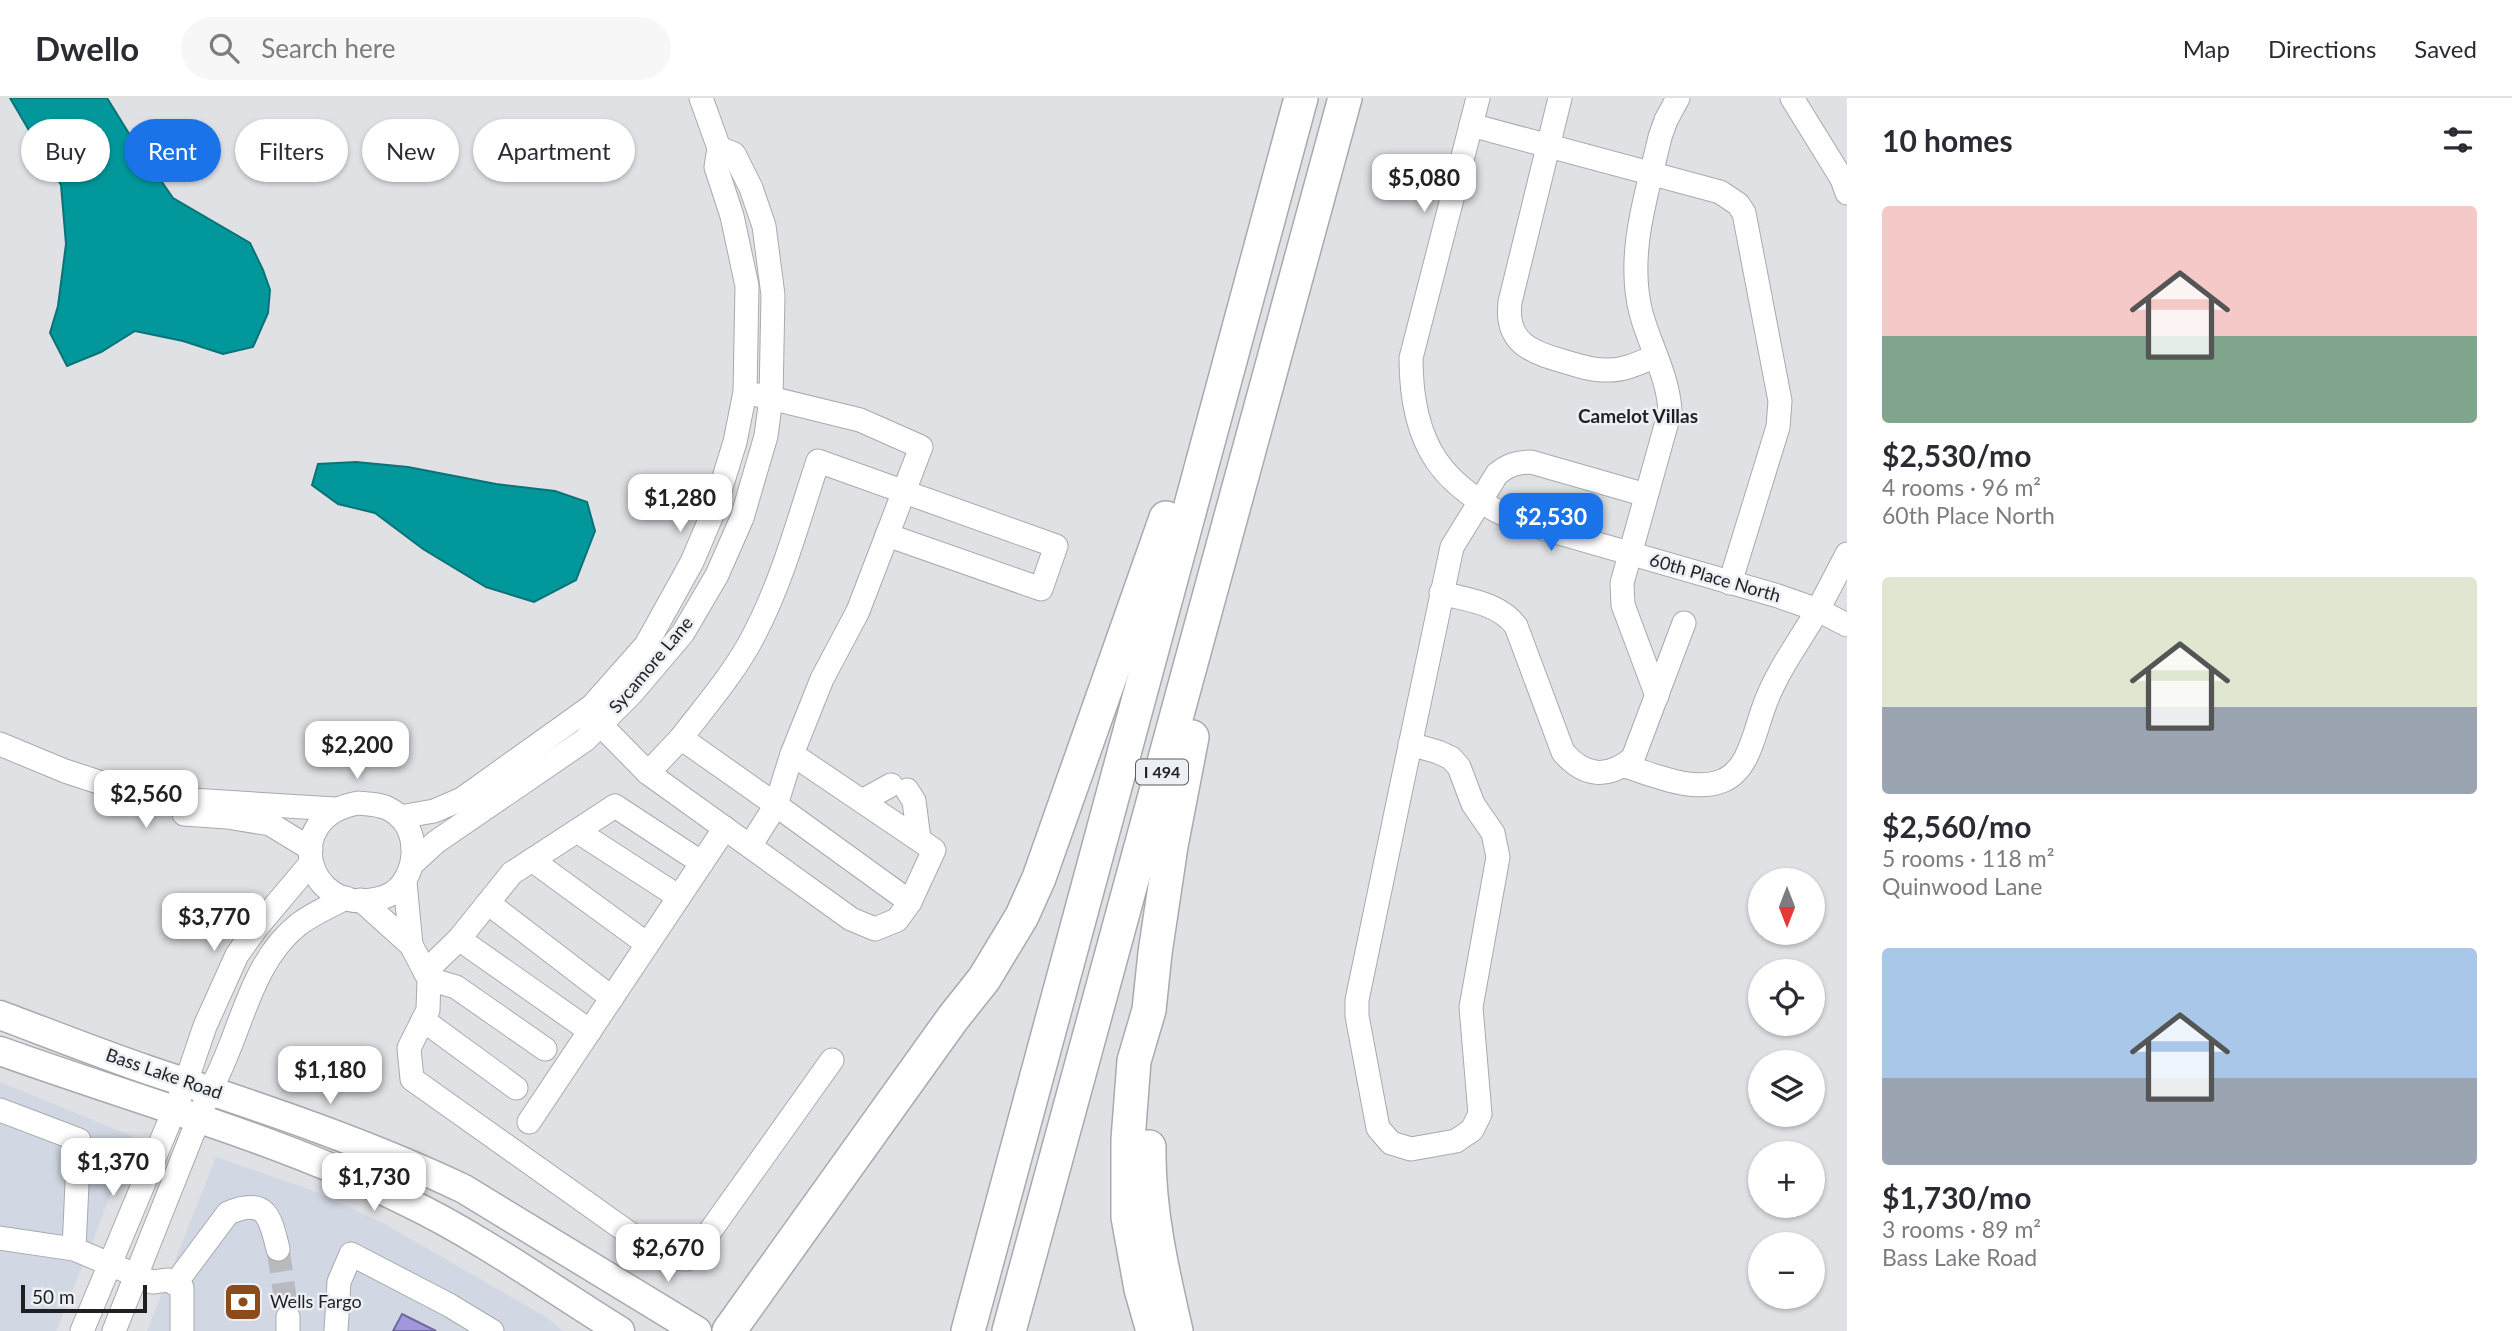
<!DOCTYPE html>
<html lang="en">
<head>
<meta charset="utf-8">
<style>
	body { margin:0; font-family:Lato,sans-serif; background:#f7f7f7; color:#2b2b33; height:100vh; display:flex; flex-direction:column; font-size:26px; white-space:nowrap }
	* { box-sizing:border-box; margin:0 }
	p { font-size:23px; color:#7c7c81 }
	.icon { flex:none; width:38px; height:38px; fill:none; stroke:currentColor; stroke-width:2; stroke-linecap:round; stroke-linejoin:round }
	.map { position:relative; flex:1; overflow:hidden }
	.drawer { display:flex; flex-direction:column; background:#fff; width:665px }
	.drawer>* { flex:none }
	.hud { position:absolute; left:21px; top:21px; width:665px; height:63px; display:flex; gap:14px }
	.needle { width:46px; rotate:180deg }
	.buttons { position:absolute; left:1748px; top:770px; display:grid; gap:14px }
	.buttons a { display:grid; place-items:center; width:77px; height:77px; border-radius:50%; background:#fff; box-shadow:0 2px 5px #0004; font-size:35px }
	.scale { position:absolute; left:21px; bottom:18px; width:126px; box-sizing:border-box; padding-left:7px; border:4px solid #1f2022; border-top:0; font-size:19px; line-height:24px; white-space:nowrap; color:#1f2022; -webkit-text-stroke:5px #eceff3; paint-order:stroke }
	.price { position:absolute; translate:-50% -60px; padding:0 16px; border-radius:14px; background:#fff; color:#222; font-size:23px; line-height:46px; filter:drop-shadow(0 2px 4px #0008) }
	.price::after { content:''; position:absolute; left:50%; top:42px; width:21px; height:16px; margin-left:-10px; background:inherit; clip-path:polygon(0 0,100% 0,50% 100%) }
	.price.selected { background:#1a73e8; color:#fff }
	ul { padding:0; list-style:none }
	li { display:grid; align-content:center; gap:14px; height:371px; padding:0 35px }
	li span { display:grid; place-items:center; height:217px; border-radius:7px; color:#555 }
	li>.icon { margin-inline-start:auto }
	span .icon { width:126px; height:126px; fill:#fffc; stroke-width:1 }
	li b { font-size:30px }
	h2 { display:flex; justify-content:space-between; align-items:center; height:84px; padding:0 35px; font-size:30px }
	.tag { padding:0 24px; border-radius:32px; background:#fff; box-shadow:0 2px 5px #0004; font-size:24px; line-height:63px }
	.tag.selected { background:#1a73e8; color:#fff }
	header { display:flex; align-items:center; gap:42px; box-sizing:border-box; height:98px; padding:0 35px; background:#fff; border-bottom:2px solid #e1e1e2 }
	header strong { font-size:33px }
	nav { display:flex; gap:38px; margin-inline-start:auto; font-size:24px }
	.search { width:490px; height:63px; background:#f7f7f7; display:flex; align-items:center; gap:18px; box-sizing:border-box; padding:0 24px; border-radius:38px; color:#7c7c81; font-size:26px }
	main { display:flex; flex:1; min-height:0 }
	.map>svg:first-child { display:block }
	.built { fill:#d1d8e3 }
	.water { fill:#01979b; stroke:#0a7377; stroke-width:2 }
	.building { fill:#a197df; stroke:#716a9c; stroke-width:2 }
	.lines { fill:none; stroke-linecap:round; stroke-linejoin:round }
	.minor-tunnel { stroke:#b9babe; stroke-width:23; stroke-dasharray:23 11; stroke-linecap:butt }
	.minor-casing { stroke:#a7aaae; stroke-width:25 }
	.major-casing { stroke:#a7aaae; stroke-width:31 }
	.highway-casing { stroke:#a7aaae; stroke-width:36 }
	.minor { stroke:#fff; stroke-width:23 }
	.major { stroke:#fff; stroke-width:28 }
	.highway { stroke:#fff; stroke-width:33 }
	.labels { text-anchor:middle; stroke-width:5; stroke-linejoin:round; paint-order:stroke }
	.shield { fill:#eceff3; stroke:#5c5e61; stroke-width:2 }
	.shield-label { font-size:16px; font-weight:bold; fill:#1f2022 }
	.street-label { font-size:18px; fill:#1f2022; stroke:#eceff3 }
	.poi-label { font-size:18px; fill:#1f2022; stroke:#eceff3; text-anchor:start }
	.neighbourhood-label { font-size:19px; font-weight:bold; fill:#1f2022; stroke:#eceff3 }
</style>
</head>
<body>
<header>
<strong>Dwello</strong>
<div class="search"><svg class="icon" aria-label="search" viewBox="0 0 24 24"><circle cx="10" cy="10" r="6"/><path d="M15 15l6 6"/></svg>Search here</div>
<nav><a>Map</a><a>Directions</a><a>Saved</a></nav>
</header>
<main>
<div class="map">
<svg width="1847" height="1233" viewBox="0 0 1847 1233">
	<rect width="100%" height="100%" fill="#dfe1e5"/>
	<!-- built -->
	<g class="built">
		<path d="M0,984l132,54 -34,92 -42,103h-56z"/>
		<path d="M216,1059l95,33 72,33 163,94 17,14h-416z"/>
	</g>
	<!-- water -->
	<g class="water">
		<path d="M10,0h97l26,42 40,58 77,45 13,27 7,20 -2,23 -15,34 -30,7 -40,-13 -48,-10 -34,21 -34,14 -17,-33 8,-27 8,-62 -5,-59z"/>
		<path d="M356,364l52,5 88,17 59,7 32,11 8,29 -19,49 -42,22 -48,-15 -63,-38 -48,-36 -37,-9 -26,-19 6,-21z"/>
	</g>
	<!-- building -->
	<path class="building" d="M402,1216l34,17h-43z"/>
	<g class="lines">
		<!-- minor-tunnel -->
		<path class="minor-tunnel" d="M278,1151l10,68"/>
		<defs>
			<g id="minor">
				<path d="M1478,0l-67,260c0,86 30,131 110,164l257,74 40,14 29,15"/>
				<path d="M1560,0l-50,204c-5,42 22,50 56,60 14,4 28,9 43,8 17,0 32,-8 47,-14"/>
				<path d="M1792,0l50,81 5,14"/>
				<path d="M1471,27l249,67 18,12 6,9 36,188 -2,26 -48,156"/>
				<path d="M1441,495c27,7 58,10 75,33l47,126c21,25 45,27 70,6l51,-135"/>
				<path d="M1657,598l-34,-91 -1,-22 48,-172c-2,-35 -20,-65 -29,-98 -15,-59 6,-119 19,-176l6,-17 12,-22"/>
				<path d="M590,616l58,59 33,-35 95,67 16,-51 30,-75 36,-68 63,-164 -61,-27 -102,-25"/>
				<path d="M681,640c26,-34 55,-67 74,-105 28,-54 44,-115 63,-172l238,85 -15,43 -154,-54"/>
				<path d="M0,646l65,27 55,18 56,10 159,10"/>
				<path d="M1410,646l28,8 13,6 8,9 14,37 20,29 5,24 -27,150 9,107 -8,16 -16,11 -45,8 -20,-6 -13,-15 -21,-112v-16l46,-221 49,-232 45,-73c11,-9 20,-12 34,-12l115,33"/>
				<path d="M1624,668c29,8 68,27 98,15 28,-11 33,-52 43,-77 12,-33 34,-62 52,-93 10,-18 20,-38 30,-57"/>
				<path d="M648,675l203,146 24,10 22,-9 13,-18"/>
				<path d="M907,692l7,11 5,38"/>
				<path d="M862,703l29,-16"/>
				<path d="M358,705c11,1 22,1 31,6 28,14 30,51 14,74 -6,9 -16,14 -26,16 -70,17 -98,-82 -19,-96z"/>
				<path d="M184,716l43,3 43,7 41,25"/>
				<path d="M400,719l34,-6 28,-12 130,-93 54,-61 46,-83 22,-52 21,-68 10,-50 2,-106 -15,-70 -16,-49 3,-19 -18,-50"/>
				<path d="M577,733l102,66"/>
				<path d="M750,748l26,-41 134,97 24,-52 -142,-96"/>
				<path d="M532,762l115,84"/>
				<path d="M412,766l24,-22 149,-102 47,-47 51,-60 34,-58 25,-57 24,-82 5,-38 2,-103 -9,-69 -13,-38 -17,-34 -15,-6"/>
				<path d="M405,784l6,63"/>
				<path d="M361,802l50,45 18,34 -1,31 -19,38 3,31 252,179 23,1 14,-15 131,-184"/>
				<path d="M488,805l124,95"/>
				<path d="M459,841l53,-66 103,-67 87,57"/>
				<path d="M425,874l34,-33 131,92"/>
				<path d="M429,881l27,8 89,62"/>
				<path d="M423,922l93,68"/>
				<path d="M0,1012l79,30 -5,109"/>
				<path d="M529,1024l196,-294"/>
				<path d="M0,1140l74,11 78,33 17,-2 13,8v43"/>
				<path d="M175,1186l53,-71c38,-16 42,3 50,36"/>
				<path d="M82,1233l104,-249 19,-56 32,-71 20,-28 54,-64"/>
				<path d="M114,1233l96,-241c31,-53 38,-126 89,-166 15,-11 31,-18 47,-26"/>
				<path d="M288,1233v-14"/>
				<path d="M336,1233l3,-49 12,-28 98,51 43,26"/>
			</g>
			<g id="major">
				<path d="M0,917c48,18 96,37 145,54 108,36 216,71 319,120l233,142"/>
				<path d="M0,953c136,49 277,87 407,151 75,36 142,85 213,129"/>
			</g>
			<g id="highway">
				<path d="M1149,1049c-1,63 13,123 27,184"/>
				<path d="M729,1233l224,-313 31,-39 38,-63 17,-38 127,-360"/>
				<path d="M968,1233l333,-1233"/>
				<path d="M1009,1233l336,-1233"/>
				<path d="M1153,1233l-12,-42 -13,-72v-77l6,-79 15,-51 6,-57 16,-107 21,-109"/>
			</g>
		</defs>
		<!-- minor casing -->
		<use href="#minor" class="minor-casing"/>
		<!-- major casing -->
		<use href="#major" class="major-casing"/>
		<!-- highway casing -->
		<use href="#highway" class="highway-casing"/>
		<!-- minor -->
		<use href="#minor" class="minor"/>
		<!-- major -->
		<use href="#major" class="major"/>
		<!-- highway -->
		<use href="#highway" class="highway"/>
	</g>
	<!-- icons -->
	<defs>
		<symbol id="bank-square" viewBox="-11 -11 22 22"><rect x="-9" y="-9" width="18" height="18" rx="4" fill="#8d4a1a" stroke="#eceff3"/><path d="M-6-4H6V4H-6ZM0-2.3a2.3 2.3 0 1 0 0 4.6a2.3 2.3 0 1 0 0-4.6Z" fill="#fff"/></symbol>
	</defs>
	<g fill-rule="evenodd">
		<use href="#bank-square" x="221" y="1182" width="44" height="44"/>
	</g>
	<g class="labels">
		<!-- shield labels -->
		<rect class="shield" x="1136" y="661.5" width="52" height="25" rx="5"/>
		<g class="shield-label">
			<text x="1162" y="680">I 494</text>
		</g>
		<!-- street labels -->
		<g class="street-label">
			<text transform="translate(1715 480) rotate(16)" y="6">60th Place North</text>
			<text transform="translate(651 567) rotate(-50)" y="6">Sycamore Lane</text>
			<text transform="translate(164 976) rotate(19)" y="6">Bass Lake Road</text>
		</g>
		<!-- poi labels -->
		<g class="poi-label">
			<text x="270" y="1210">Wells Fargo</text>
		</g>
		<!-- neighbourhood labels -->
		<g class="neighbourhood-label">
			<text x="1638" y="325">Camelot Villas</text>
		</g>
	</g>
</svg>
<div class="buttons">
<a><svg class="needle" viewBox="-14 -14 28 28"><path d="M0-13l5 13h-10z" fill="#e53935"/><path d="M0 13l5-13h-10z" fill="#7c7c81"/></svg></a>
<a><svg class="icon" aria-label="locate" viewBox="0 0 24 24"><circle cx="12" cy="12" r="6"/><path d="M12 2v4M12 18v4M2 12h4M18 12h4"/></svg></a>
<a><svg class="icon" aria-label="layers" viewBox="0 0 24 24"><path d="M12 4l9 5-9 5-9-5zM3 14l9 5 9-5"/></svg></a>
<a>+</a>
<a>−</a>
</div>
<div class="scale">50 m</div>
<b class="price" style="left:1424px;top:116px">$5,080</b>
<b class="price" style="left:680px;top:436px">$1,280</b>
<b class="price selected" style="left:1551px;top:455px">$2,530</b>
<b class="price" style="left:357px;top:683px">$2,200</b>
<b class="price" style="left:146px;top:732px">$2,560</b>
<b class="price" style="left:214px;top:855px">$3,770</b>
<b class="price" style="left:330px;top:1008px">$1,180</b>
<b class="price" style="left:113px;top:1100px">$1,370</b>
<b class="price" style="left:374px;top:1115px">$1,730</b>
<b class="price" style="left:668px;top:1186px">$2,670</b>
<div class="hud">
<a class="tag">Buy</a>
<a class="tag selected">Rent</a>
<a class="tag">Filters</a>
<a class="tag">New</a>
<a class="tag">Apartment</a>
</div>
</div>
<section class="drawer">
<h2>10 homes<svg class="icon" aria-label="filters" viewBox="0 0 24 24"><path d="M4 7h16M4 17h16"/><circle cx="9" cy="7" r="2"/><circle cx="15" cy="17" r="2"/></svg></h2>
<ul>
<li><span style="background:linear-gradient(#f6c9c9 60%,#7fa58c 0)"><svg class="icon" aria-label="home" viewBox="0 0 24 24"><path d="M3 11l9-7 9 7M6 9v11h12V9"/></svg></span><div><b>$2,530/mo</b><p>4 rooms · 96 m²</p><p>60th Place North</p></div></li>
<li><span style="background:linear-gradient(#dfe7d0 60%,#9aa5b1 0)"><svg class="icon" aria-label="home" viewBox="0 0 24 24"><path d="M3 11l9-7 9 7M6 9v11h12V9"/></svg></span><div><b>$2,560/mo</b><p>5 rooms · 118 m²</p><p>Quinwood Lane</p></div></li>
<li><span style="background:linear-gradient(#a9c7e8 60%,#9aa5b1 0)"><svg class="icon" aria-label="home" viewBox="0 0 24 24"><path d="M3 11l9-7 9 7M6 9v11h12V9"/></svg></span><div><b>$1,730/mo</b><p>3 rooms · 89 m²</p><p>Bass Lake Road</p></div></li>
</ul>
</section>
</main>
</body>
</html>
